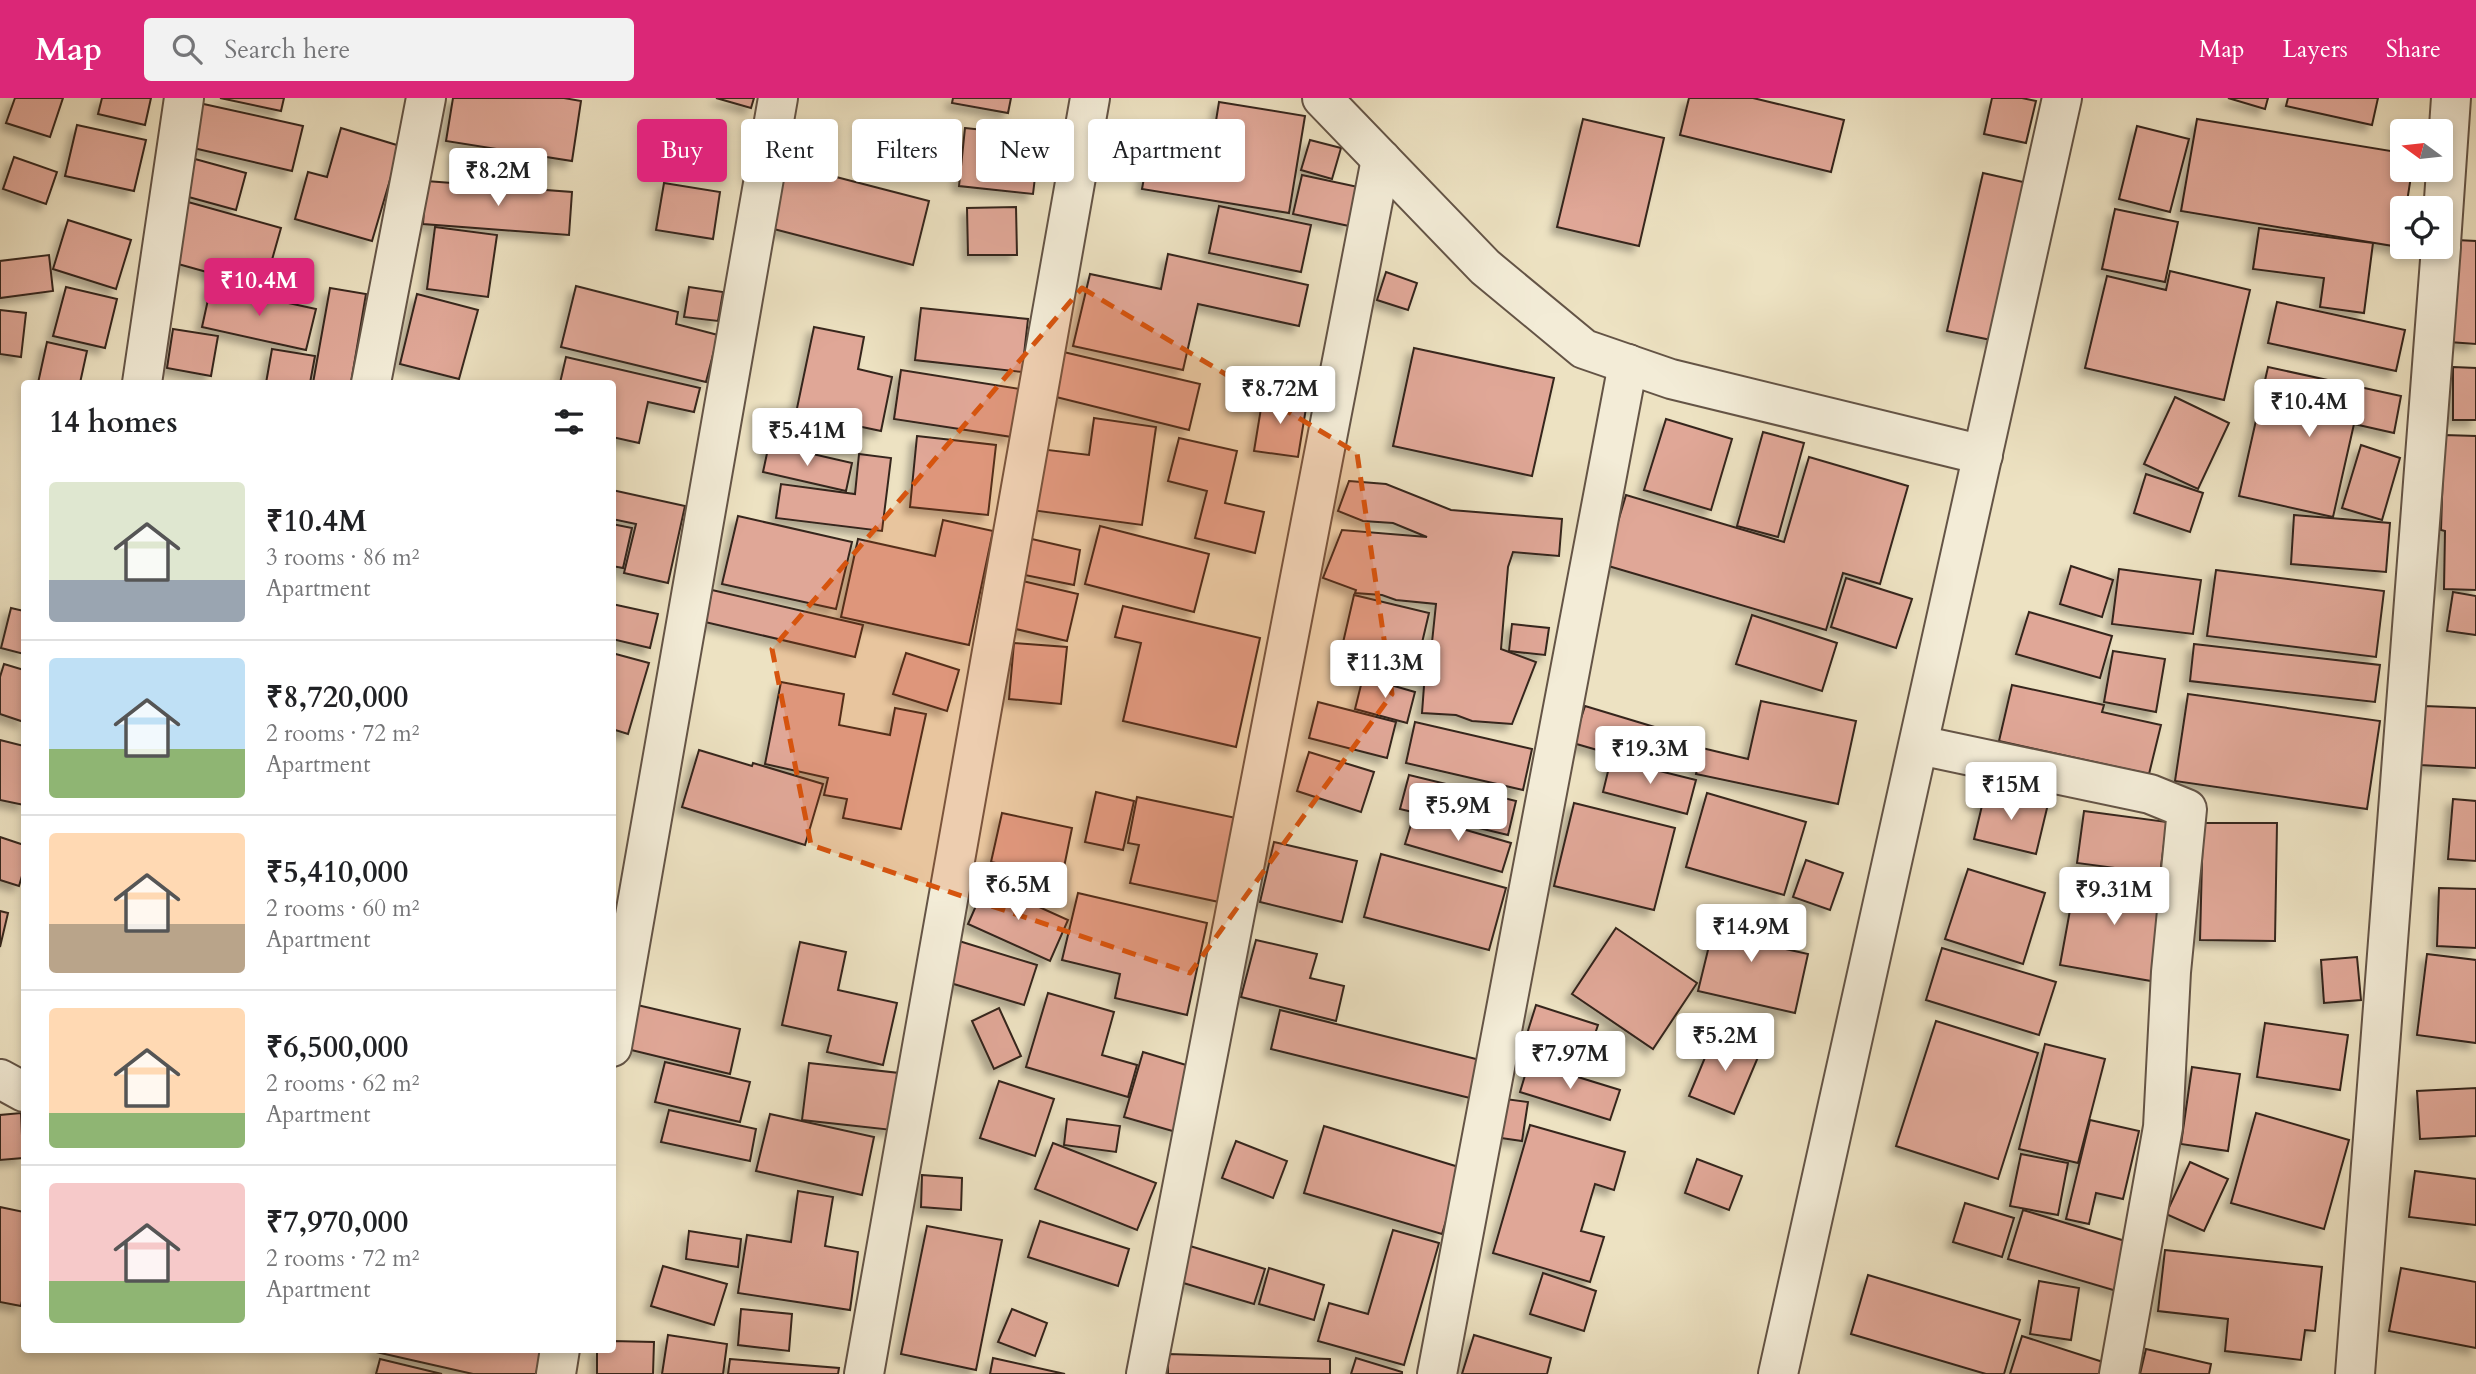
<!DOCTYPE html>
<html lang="en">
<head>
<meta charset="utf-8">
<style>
	body { margin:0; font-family:Cardo,serif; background:#f2f2f2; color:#202124; height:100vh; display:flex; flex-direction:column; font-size:26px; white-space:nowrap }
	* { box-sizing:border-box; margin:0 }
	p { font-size:23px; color:#757577 }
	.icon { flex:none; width:38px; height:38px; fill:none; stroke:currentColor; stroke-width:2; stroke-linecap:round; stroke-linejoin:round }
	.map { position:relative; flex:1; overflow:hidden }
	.details { position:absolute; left:21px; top:282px; width:595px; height:973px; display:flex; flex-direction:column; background:#fff; border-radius:7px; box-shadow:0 4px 10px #0003 }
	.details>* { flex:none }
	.top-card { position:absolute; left:637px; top:21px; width:665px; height:63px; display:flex; gap:14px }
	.needle { width:46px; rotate:285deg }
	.tools { position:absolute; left:2390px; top:21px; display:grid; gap:14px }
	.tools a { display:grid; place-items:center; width:63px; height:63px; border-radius:7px; background:#fff; box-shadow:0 4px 10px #0003; font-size:35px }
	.price { position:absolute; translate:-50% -60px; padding:0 16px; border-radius:7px; background:#fff; color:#222; font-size:23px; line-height:46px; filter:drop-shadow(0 2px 4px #0008) }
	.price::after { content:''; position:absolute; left:50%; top:42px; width:21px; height:16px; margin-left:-10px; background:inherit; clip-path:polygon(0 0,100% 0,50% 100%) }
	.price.on { background:#db2777; color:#fff }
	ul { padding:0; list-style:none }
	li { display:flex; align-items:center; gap:21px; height:175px; padding:0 28px }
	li+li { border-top:2px solid #e0e0e0 }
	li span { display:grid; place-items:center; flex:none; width:196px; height:140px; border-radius:7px; color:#555 }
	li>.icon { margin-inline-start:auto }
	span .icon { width:84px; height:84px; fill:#fffc; stroke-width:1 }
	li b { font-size:30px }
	h2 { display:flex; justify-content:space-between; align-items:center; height:84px; padding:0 28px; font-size:30px }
	.pill { padding:0 24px; border-radius:7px; background:#fff; box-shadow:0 4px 10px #0003; font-size:24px; line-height:63px }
	.pill.on { background:#db2777; color:#fff }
	header { display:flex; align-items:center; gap:42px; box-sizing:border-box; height:98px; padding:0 35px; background:#db2777; color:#fff }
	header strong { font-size:33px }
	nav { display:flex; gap:38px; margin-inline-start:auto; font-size:24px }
	.search { width:490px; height:63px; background:#f2f2f2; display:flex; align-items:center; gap:18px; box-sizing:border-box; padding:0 24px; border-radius:7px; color:#757577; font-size:26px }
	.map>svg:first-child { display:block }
	.building { fill:#e0a797; stroke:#36251c; stroke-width:2; filter:url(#shadow) }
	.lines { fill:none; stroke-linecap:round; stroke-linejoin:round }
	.minor-casing { stroke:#645446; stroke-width:42 }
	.minor { stroke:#f3ecd7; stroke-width:38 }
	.marked { fill:#d6540e; fill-opacity:0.2; stroke:#d6540e; stroke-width:5; stroke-dasharray:14 9; stroke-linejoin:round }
</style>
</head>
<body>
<header>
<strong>Map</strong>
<div class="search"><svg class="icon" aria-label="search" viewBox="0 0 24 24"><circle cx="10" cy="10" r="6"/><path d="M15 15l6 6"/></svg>Search here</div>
<nav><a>Map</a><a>Layers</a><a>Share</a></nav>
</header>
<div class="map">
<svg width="2476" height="1276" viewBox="0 0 2476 1276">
	<defs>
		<filter id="shadow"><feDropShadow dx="-6" dy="6" stdDeviation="3.5" flood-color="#0004"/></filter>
	</defs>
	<rect width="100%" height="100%" fill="#ede2c2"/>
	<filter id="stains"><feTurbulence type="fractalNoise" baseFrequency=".00286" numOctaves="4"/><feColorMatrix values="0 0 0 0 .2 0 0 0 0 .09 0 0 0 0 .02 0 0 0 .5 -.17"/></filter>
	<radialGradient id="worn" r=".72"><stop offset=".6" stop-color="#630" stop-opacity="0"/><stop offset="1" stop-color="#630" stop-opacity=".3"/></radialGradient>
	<!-- building -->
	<g class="building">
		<path d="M15,0h48l-13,39 -44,-14z"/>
		<path d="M102,0h49l-6,27 -47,-11z"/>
		<path d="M220,0h64l-3,13z"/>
		<path d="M453,0h111l17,3 -9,60 -126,-20z"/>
		<path d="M716,0h38l-3,10z"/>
		<path d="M953,0h58l-3,15 -56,-10z"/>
		<path d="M1689,0h64l91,22 -13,52 -151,-37z"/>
		<path d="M1992,0h30l14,3 -10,42 -42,-9z"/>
		<path d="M2228,0h40l-3,11z"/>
		<path d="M2288,0h90l-6,27 -86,-19z"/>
		<path d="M1219,4l86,14 -16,97 -147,-24 5,-28 61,10z"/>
		<path d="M199,5l104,23 -11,45 -103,-24z"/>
		<path d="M1583,21l81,19 -25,108 -82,-19z"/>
		<path d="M2197,21l206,34v17h9l-6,38h-3l-4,39 -218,-36z"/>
		<path d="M77,27l69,15 -12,51 -69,-15z"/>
		<path d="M2137,28l52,13 -19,73 -51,-13z"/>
		<path d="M341,30l59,18 -28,95 -77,-22 13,-47 19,5z"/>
		<path d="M965,30l75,8 -7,58 -74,-8z"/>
		<path d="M1310,42l31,8 -9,31 -31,-9z"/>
		<path d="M14,59l43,15 -11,32 -43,-15z"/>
		<path d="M195,61l51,14 -10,37 -51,-14z"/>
		<path d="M782,65l147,38 -16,64 -147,-38z"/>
		<path d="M1983,75l49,11 -36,157 -49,-10z"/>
		<path d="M1302,77l56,12 -9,39 -56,-12z"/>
		<path d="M426,83l146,11 -3,43 -146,-11z"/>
		<path d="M664,85l56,9 -7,47 -57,-9z"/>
		<path d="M188,104l93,26 -17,60 -93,-26z"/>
		<path d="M1219,108l92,19 -10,47 -92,-19z"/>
		<path d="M1016,109l1,48h-49l-1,-47z"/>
		<path d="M2115,111l63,13 -13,60 -63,-13z"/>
		<path d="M68,122l63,20 -15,49 -63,-20z"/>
		<path d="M435,129l62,8 -9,62 -61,-8z"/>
		<path d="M2259,130l114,15 -9,70 -44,-6 4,-29 -71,-9z"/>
		<path d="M2456,142l20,1v103l-27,-2z"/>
		<path d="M1168,156l140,31 -9,41 -101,-22 -15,66 -110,-24 17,-72 71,15z"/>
		<path d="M49,157l4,36 -53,7v-37z"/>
		<path d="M2170,173l80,19 -26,110 -139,-32 22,-92 59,14z"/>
		<path d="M1386,174l31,11 -9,27 -31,-10z"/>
		<path d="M211,188l105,23 -10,41 -104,-23z"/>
		<path d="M576,188l102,26 -2,12 42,11 -12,47 -145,-35z"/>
		<path d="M66,189l51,12 -12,49 -52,-12z"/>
		<path d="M689,189l34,5 -5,29 -34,-4z"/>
		<path d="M330,190l36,6 -15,89h-38z"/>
		<path d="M417,196l61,16 -19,69 -59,-15z"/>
		<path d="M2277,204l128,28 -9,41 -128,-28z"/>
		<path d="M921,210l107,11 -6,53 -107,-12z"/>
		<path d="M0,212l26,3 -5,44 -21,-3z"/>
		<path d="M814,229l50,10 -6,32 34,8 -11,54 -85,-18z"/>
		<path d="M173,231l45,7 -7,40 -44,-8z"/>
		<path d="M47,244l40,9 -7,32h-42z"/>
		<path d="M1414,250l140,30 -22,98 -139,-30z"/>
		<path d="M272,251l43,7 -5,27h-44z"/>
		<path d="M1055,252l145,34 -11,46 -145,-36z"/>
		<path d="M566,259l134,31 -6,24 -46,-10 -9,41 -27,-6v-54h-52z"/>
		<path d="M2268,269l133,29 -7,37 -40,-9 -21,93 -94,-21z"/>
		<path d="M2453,269l23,1v52h-23z"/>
		<path d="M901,272l119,19 -8,48 -118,-18z"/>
		<path d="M1263,298l44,6 -9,55 -44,-6z"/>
		<path d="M2175,299l54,26 -31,66 -54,-25z"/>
		<path d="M1094,320l62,9 -14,98 -111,-15 9,-61 49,6z"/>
		<path d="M1666,321l66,20 -21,71 -67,-20z"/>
		<path d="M1763,334l41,11 -26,94 -41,-11z"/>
		<path d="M2444,337l32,1v154l-32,-1 1,-58 -4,-1z"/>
		<path d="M917,338l79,9 -8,70 -78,-8z"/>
		<path d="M1179,340l58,13 -12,52 39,9 -9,41 -60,-15 12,-47 -39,-10z"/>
		<path d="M769,346l83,19 -6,28 -83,-19z"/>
		<path d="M2361,347l39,13 -18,62 -40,-12z"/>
		<path d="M859,356l32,4 -9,73 -106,-13 5,-34 74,10z"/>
		<path d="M1809,359l99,29 -28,98 -37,-11 -17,57 -221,-65 21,-70 158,47z"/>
		<path d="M2146,376l57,19 -13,39 -56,-19z"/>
		<path d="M1349,383l37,3 65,26 111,9 -3,37 -46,-4 -5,15 -7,82 35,13 -24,62 -40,-3 -16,-6 -34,-2 2,-27 5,-15 7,-67 -40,-4 -14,-5 -27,-2 1,-3 -33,-12 19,-48 85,7 -34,-14 -30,-2 -25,-10z"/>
		<path d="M612,392l73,16 -17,77 -44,-10 12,-49 -24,-5z"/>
		<path d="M2294,417l96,8 -4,49 -95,-8z"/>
		<path d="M738,418l114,26 -16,67 -114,-25z"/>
		<path d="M943,422l50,11 -24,114 -128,-28 17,-78 77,17z"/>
		<path d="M612,426l20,4 -9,40 -11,-2z"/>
		<path d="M1100,428l109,28 -15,58 -109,-28z"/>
		<path d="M1023,439l57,13 -6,35 -59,-12z"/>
		<path d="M2071,468l42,14 -11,37 -42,-13z"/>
		<path d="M2119,471l82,11 -8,54 -81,-10z"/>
		<path d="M2216,472l168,21 -8,66 -169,-21z"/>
		<path d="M1846,480l66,21 -16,49 -65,-21z"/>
		<path d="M1014,481l64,15 -11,47 -64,-15z"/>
		<path d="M712,492l151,35 -8,32 -150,-35z"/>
		<path d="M2453,494l23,4v39l-29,-4z"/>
		<path d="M1354,497l75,18 -15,64 -75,-17z"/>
		<path d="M612,506l46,10 -8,34 -38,-9z"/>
		<path d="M1123,508l137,32 -24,109 -113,-26 18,-78 -26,-6z"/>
		<path d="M11,510l13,3v43l-23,-6z"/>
		<path d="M2029,514l83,24 -12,42 -84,-24z"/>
		<path d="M1752,517l85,28 -15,48 -86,-27z"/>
		<path d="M1512,526l37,4 -4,27 -36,-4z"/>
		<path d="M1014,545l53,4 -6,57 -52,-5z"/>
		<path d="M2194,546l186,21 -5,37 -185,-21z"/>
		<path d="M2113,553l52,8 -9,53 -52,-10z"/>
		<path d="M612,555l37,10 -21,71 -16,-5z"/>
		<path d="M906,555l53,17 -12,41 -54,-17z"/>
		<path d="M4,566l20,6v52l-24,-8v-37z"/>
		<path d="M1363,579l52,15 -8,31 -52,-14z"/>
		<path d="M781,584l63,12 -5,31 51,10 5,-27 31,6 -25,115 -58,-11 4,-19 -23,-4 4,-17 -63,-14z"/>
		<path d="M2012,587l92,20 -2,7 59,13 -12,49 -150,-33z"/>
		<path d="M2188,596l192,27 -13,88 -192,-28z"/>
		<path d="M1761,603l95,20 -18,83 -142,-30 6,-26 46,11z"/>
		<path d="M1318,604l78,20 -9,36 -78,-20z"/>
		<path d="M1585,608l86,26 -11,36 -87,-25z"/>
		<path d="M2424,608l52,2v60l-56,-3z"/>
		<path d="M1415,624l117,27 -9,41 -117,-27z"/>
		<path d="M0,642l24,6v59l-24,-5z"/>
		<path d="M699,652l53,16 1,-3 70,21 -18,61 -123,-38z"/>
		<path d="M1309,654l65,20 -13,40 -64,-21z"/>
		<path d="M1611,661l85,21 -9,34 -84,-22z"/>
		<path d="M1409,677l107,26 -8,34 -108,-26z"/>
		<path d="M1986,691l62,15 -12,50 -62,-15z"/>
		<path d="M1096,694l38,9 -11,49 -38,-8z"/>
		<path d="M1707,695l99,29 -22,73 -98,-28z"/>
		<path d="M1137,699l99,21 -17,84 -89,-19 9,-38 -11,-2z"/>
		<path d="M2453,701l23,2v60l-28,-2z"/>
		<path d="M1574,705l101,25 -21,82 -100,-24z"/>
		<path d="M2084,713l83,11 -7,52 -83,-11z"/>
		<path d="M1002,715l70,15 -10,49 -71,-15z"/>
		<path d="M1414,717l97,28 -9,29 -97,-28z"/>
		<path d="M2203,725h74l-2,118 -75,-1z"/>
		<path d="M0,739l24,8v24l-5,17 -19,-6z"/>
		<path d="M1274,744l83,19 -15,61 -82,-20z"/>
		<path d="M1381,756l125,34 -17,62 -125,-33z"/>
		<path d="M1806,762l37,13 -13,37 -37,-13z"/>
		<path d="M1968,771l77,24 -22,71 -78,-25z"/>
		<path d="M2077,774l91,16 -17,93 -91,-16z"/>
		<path d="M986,785l82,37 -18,41 -82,-37z"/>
		<path d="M2439,790l37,1v59l-39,-2z"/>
		<path d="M1078,795l129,30 -20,92 -72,-17 5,-24 -58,-14z"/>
		<path d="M1718,811l55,13 -5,23 40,9 -13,59 -97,-22z"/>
		<path d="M0,813l8,2 -8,34z"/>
		<path d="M1616,830l81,55 -44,66 -81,-55z"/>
		<path d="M1256,842l61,14 -7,24 34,8 -8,35 -95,-24z"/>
		<path d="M959,843l78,24 -13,40 -77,-23z"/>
		<path d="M800,844l46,10 -8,38 59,13 -14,62 -56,-13 4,-16 -49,-11z"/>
		<path d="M1942,850l114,34 -17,53 -113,-35z"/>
		<path d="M2427,856l49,6v83l-59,-8z"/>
		<path d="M2357,859l4,43 -37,3 -3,-43z"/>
		<path d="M1048,895l66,19 -12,43 35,10 -9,32 -102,-30z"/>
		<path d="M633,906l107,25 -10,45 -107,-26z"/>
		<path d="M1536,907l62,20 -16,48 -61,-20z"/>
		<path d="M999,910l22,48 -27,13 -22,-48z"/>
		<path d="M1280,912l200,50 -10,38 -199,-49z"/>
		<path d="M1936,923l102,32 -40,126 -102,-33z"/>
		<path d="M2265,925l83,12 -8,55 -83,-13z"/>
		<path d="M1716,933l45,19 -27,64 -45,-18z"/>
		<path d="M2045,946l60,15 -27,104 -59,-14z"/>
		<path d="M1143,954l53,16 -20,64 -52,-15z"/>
		<path d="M665,964l85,20 -10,40 -85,-20z"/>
		<path d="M1529,964l91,28 -10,30 -90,-28z"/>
		<path d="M809,965l90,10 -7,57 -90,-10z"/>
		<path d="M2192,969l48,7 -12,77 -47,-7z"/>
		<path d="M999,983l55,18 -19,57 -55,-18z"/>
		<path d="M2476,990v48l-56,3 -3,-48z"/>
		<path d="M1498,1000l30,4 -6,39 -28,-4z"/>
		<path d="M669,1012l87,19 -6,32 -89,-19z"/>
		<path d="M21,1015l2,45 -23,2v-45z"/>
		<path d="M2256,1015l93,27 -25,89 -93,-26z"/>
		<path d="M770,1016l104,23 -12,58 -106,-24z"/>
		<path d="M1067,1021l53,7 -4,26 -52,-7z"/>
		<path d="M2090,1022l49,11 -16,68 -27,-6 -7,31 -23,-5z"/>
		<path d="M1530,1027l95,27 -11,38 -19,-6 -14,47 23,6 -14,45 -97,-29z"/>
		<path d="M1324,1028l138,42 -20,66 -138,-41z"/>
		<path d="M1236,1043l51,20 -14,37 -51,-20z"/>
		<path d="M1053,1045l103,40 -19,47 -102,-41z"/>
		<path d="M2021,1056l47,9 -10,52 -48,-9z"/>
		<path d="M1697,1061l45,17 -13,34 -44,-17z"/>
		<path d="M2190,1064l38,17 -24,52 -38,-17z"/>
		<path d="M2415,1073l61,8v46l-67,-8z"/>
		<path d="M922,1077l40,3 -1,32 -40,-3z"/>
		<path d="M798,1093l35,6 -8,49 33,6 -8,58 -112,-17 9,-58 44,7z"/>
		<path d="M1965,1105l49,15 -12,39 -49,-15z"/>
		<path d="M0,1109l24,5v79l-3,15 -21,-4z"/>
		<path d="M2023,1112l112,34 -15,48 -112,-33z"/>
		<path d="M1040,1123l89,28 -11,37 -90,-29z"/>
		<path d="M927,1128l75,14 -26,130 -75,-16z"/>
		<path d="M1393,1132l46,13 -35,122 -86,-24 11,-38 39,11z"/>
		<path d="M689,1133l52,8 -3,28 -52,-8z"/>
		<path d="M1190,1148l75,23 -11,35 -74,-22z"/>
		<path d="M2165,1152l157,17 -7,64 -10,-1 -4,30 -76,-9 3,-32 -70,-8z"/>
		<path d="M663,1168l64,18 -13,41 -63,-19z"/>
		<path d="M1269,1170l55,17 -10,35 -55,-16z"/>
		<path d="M2401,1170l75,14v66l-87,-17z"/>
		<path d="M1543,1175l53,18 -12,40 -54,-17z"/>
		<path d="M1868,1177l152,45 -16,54h-18l-135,-40z"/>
		<path d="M2039,1183l40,7 -8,52 -41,-6z"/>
		<path d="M741,1211l51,5 -3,37 -51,-6z"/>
		<path d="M1012,1211l35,14 -12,33 -37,-14z"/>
		<path d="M668,1237l59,9 -4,30h-61z"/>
		<path d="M1474,1237l77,23 -4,16h-85z"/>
		<path d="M2022,1238l84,27 -4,11h-92z"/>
		<path d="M612,1243l42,1 -1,32h-56v-25h15z"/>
		<path d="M377,1251h165l-6,25h-63l-97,-22z"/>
		<path d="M2146,1251l65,15 -2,10h-69z"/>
		<path d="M1168,1256l162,5v15h-162z"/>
		<path d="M993,1260l72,16h-75z"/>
		<path d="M1356,1260l46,14v2h-51z"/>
		<path d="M380,1261l62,15h-66z"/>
		<path d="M730,1261l109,9 -1,6h-110z"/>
	</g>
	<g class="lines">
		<defs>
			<g id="minor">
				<path d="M1322,0l163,169 99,82 87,30 312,76"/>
				<path d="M2441,145l10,-145"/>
				<path d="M142,285l42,-285"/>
				<path d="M371,285l55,-285"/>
				<path d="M1919,647l231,49 37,15 -16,163 -8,155 -44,247"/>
				<path d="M612,949l166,-949"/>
				<path d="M0,981l24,13"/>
				<path d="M556,1276l4,-25"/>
				<path d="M864,1276l226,-1276"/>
				<path d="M1146,1276l235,-1215"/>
				<path d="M1437,1276l191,-1010"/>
				<path d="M1778,1276l284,-1276"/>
				<path d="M2355,1276l86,-1127"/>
			</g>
		</defs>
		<!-- minor casing -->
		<use href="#minor" class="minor-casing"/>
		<!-- minor -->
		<use href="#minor" class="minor"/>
	</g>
	<!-- marked area -->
	<path class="marked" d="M1082,190l275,165 35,241 -202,279 -379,-128 -39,-196z"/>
	<rect width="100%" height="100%" filter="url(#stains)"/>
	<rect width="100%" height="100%" fill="url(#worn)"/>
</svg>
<div class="tools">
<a><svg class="needle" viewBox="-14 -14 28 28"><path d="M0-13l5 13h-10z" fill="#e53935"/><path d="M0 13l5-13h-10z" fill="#757577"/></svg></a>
<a><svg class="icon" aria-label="locate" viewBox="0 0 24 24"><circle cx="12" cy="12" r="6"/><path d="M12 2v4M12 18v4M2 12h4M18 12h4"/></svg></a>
</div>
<b class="price" style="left:498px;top:110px">₹8.2M</b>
<b class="price on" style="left:259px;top:220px">₹10.4M</b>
<b class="price" style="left:1280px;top:328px">₹8.72M</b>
<b class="price" style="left:2309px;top:341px">₹10.4M</b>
<b class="price" style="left:807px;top:370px">₹5.41M</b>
<b class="price" style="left:1385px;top:602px">₹11.3M</b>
<b class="price" style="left:1650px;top:688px">₹19.3M</b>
<b class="price" style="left:2011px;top:724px">₹15M</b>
<b class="price" style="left:1458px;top:745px">₹5.9M</b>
<b class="price" style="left:1018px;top:824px">₹6.5M</b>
<b class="price" style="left:2114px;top:829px">₹9.31M</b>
<b class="price" style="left:1751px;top:866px">₹14.9M</b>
<b class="price" style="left:1725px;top:975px">₹5.2M</b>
<b class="price" style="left:1570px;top:993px">₹7.97M</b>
<div class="top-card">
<a class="pill on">Buy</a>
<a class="pill">Rent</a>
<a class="pill">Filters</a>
<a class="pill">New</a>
<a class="pill">Apartment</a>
</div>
<section class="details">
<h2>14 homes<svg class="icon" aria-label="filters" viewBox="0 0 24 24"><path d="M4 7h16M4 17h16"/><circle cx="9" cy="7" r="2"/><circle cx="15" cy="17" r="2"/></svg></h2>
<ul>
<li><span style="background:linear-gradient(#dfe7d0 70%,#9aa5b1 0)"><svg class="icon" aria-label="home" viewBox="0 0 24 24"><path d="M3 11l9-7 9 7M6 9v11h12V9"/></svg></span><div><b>₹10.4M</b><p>3 rooms · 86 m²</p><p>Apartment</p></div></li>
<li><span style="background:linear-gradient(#bfe0f5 65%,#8fb573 0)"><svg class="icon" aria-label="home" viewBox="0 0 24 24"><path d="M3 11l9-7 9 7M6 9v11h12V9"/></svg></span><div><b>₹8,720,000</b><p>2 rooms · 72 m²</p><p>Apartment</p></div></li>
<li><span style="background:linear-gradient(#ffd9b3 65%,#b9a48a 0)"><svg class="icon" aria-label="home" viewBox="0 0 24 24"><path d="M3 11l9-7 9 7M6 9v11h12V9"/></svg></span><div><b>₹5,410,000</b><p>2 rooms · 60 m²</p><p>Apartment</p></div></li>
<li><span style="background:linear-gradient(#ffd9b3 75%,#8fb573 0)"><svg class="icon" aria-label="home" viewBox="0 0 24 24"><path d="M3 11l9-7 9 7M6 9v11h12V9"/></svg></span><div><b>₹6,500,000</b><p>2 rooms · 62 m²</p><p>Apartment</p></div></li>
<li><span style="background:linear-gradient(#f6c9c9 70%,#8fb573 0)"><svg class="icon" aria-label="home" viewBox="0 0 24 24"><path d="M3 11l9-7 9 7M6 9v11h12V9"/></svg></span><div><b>₹7,970,000</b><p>2 rooms · 72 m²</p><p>Apartment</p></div></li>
</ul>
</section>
</div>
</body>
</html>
